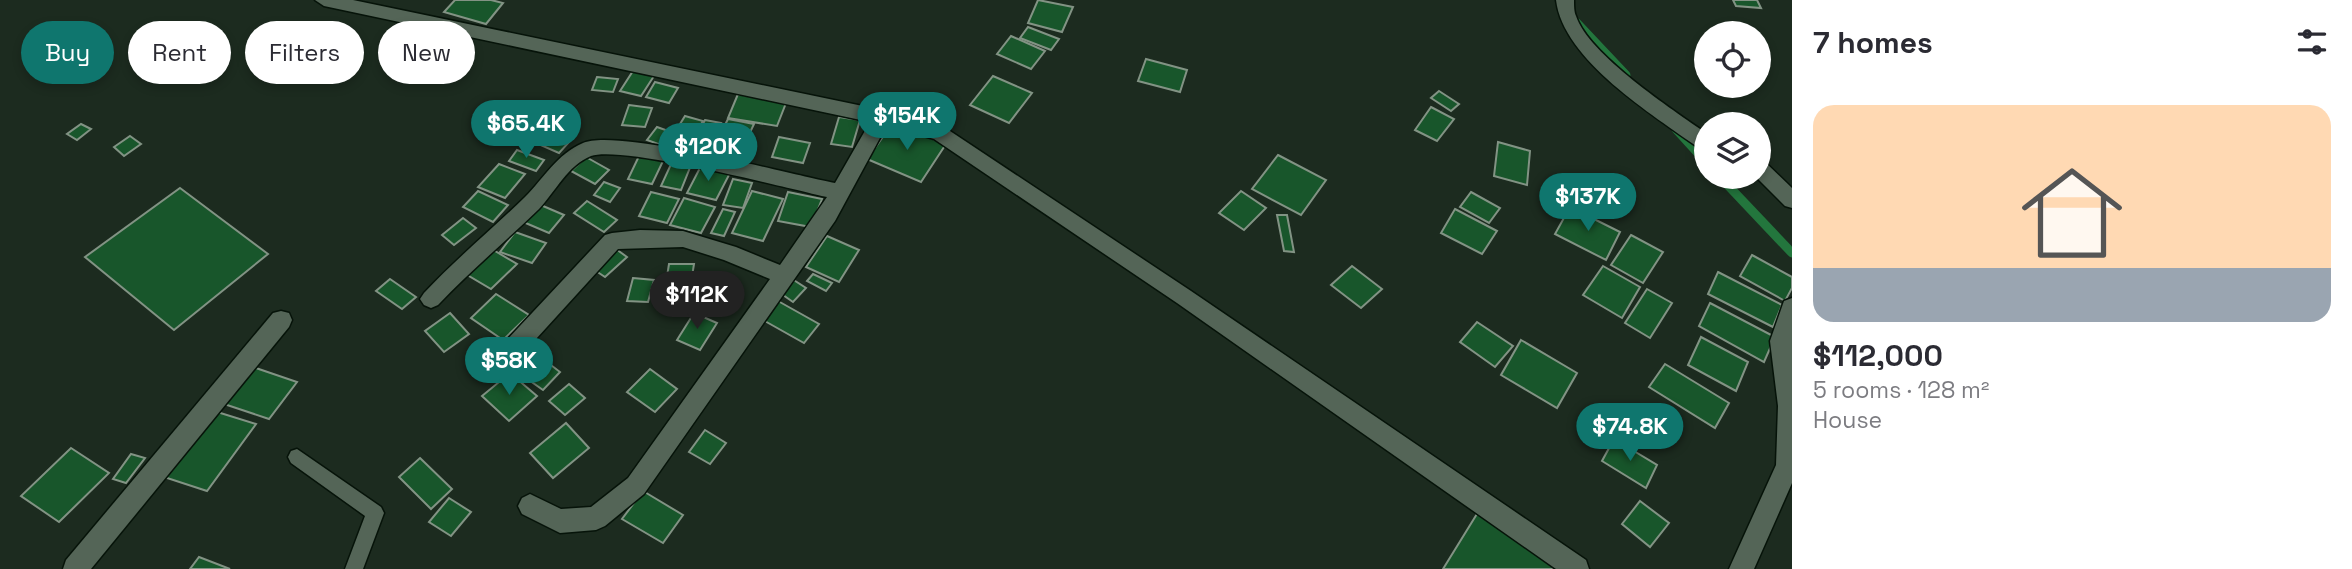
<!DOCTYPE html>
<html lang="en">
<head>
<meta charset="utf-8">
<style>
	body { margin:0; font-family:"Space Grotesk",sans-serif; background:#f2f2f3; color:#2b2b33; height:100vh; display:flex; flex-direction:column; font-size:26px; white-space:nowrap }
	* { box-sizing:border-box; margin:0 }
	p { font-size:23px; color:#7c7c81 }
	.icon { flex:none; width:38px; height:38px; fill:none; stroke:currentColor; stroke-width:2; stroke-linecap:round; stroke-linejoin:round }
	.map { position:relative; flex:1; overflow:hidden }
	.panel { display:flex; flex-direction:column; background:#fff; width:560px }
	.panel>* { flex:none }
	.guide { position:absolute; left:21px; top:21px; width:665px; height:63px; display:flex; gap:14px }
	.buttons { position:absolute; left:1694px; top:21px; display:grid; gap:14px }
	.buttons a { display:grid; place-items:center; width:77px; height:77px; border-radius:50%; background:#fff; box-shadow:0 4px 10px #0003; font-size:35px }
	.price { position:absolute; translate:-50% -60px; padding:0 16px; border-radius:24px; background:#0f766e; color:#fff; font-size:23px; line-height:46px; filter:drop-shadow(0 2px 4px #0008) }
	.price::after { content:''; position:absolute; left:50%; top:42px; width:21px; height:16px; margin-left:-10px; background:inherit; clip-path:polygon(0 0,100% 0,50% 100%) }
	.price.on { background:#222; color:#fff }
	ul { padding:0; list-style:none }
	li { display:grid; align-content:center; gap:14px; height:371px; padding:0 21px }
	li span { display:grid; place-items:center; height:217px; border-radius:21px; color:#555 }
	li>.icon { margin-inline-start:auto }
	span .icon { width:126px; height:126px; fill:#fffc; stroke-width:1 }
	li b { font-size:30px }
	h2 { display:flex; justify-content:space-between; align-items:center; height:84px; padding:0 21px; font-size:30px }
	.tag { padding:0 24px; border-radius:32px; background:#fff; box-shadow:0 4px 10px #0003; font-size:24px; line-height:63px }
	.tag.on { background:#0f766e; color:#fff }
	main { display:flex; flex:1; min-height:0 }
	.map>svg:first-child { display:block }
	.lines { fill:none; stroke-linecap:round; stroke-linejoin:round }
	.stream { stroke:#23763d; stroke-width:9 }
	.building { fill:#18562b; stroke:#829384; stroke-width:2 }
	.lane-casing { stroke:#061309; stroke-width:3 }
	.street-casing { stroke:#061309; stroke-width:3 }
	.lane { fill:#546557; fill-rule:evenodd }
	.street { fill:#546557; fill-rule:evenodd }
</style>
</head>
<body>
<main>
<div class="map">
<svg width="1792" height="569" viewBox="0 0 1792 569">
	<rect width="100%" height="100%" fill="#1c2b1f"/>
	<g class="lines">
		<!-- stream -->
		<g class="stream">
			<path d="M1576,22l50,53"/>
			<path d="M1676,129l30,33"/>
			<path d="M1720,177l72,76"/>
		</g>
	</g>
	<!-- building -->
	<g class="building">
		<path d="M455,0h36l12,3 -17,21 -42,-12z"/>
		<path d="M1038,0l35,7 -11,25 -34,-9z"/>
		<path d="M1733,0h24l4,8 -25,-2z"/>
		<path d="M1028,27l31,12 -8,11 -31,-12z"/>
		<path d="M1011,36l34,15 -14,18 -34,-15z"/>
		<path d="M1146,59l41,11 -7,22 -42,-11z"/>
		<path d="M633,71l21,5 -13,20 -21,-5z"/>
		<path d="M993,76l39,17 -23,30 -39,-18z"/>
		<path d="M597,77l21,2 -5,13 -21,-2z"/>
		<path d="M655,82l23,6 -9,15 -23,-6z"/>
		<path d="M1439,91l20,13 -8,7 -20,-13z"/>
		<path d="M738,94l48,9 -9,23 -49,-8z"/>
		<path d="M629,105l23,3 -7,19 -23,-2z"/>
		<path d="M1431,107l23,12 -17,22 -22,-11z"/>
		<path d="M685,116l18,5 -8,13 -18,-5z"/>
		<path d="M839,117l21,3 -8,27 -21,-3z"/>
		<path d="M728,119l26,5 -15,32 -27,-5z"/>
		<path d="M705,120l16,3 -8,15 -16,-3z"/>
		<path d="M893,123l53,21 -25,38 -54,-23z"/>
		<path d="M81,124l10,5 -14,11 -10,-6z"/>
		<path d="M657,127l31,11 -10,13 -31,-11z"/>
		<path d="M540,129l30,12 -11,12 -30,-13z"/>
		<path d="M130,136l11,8 -17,12 -10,-9z"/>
		<path d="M779,137l31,6 -7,20 -31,-6z"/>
		<path d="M1498,142l32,9 -3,34 -33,-9z"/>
		<path d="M517,150l27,10 -8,11 -27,-10z"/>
		<path d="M640,154l24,5 -12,25 -24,-5z"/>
		<path d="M1278,155l48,25 -25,35 -49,-26z"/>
		<path d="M586,157l23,13 -14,14 -24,-13z"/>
		<path d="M672,162l19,3 -10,25 -20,-4z"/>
		<path d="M499,164l26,10 -20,24 -27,-11z"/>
		<path d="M701,166l29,7 -14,27 -29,-7z"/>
		<path d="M733,179l19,4 -9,25 -20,-3z"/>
		<path d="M604,182l16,6 -10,14 -16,-7z"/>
		<path d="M180,188l88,66 -94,76 -89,-73z"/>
		<path d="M478,191l30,14 -15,17 -30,-15z"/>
		<path d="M752,191l31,8 -20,42 -31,-8z"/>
		<path d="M1241,191l25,17 -22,22 -25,-17z"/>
		<path d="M651,192l28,7 -12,24 -28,-7z"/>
		<path d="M788,192l34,7 -11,28 -33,-6z"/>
		<path d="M1471,192l29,16 -11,15 -29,-16z"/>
		<path d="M684,198l31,9 -14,26 -31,-8z"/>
		<path d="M587,201l30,19 -13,12 -30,-19z"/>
		<path d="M536,203l28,12 -15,18 -28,-12z"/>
		<path d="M1570,207l50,25 -14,28 -51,-26z"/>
		<path d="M723,209l12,3 -11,24 -13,-3z"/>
		<path d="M1455,209l42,22 -15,23 -41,-21z"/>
		<path d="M1277,215h10l7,37 -10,-1z"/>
		<path d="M463,218l13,10 -22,17 -12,-10z"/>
		<path d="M515,232l31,11 -14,20 -32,-11z"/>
		<path d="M1631,235l32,17 -20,31 -32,-18z"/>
		<path d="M827,236l32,14 -20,32 -33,-15z"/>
		<path d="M490,248l27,16 -26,25 -27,-16z"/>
		<path d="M616,249l11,8 -22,20 -12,-8z"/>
		<path d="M1752,255l40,22v11l-7,13 -45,-25z"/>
		<path d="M669,264h25l-4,25h-25z"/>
		<path d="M1352,266l30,23 -21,19 -30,-23z"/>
		<path d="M1603,266l37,21 -18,31 -39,-23z"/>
		<path d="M1718,272l64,33 -9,22 -65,-33z"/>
		<path d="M813,274l19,9 -6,8 -19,-10z"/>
		<path d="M789,277l17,11 -13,14 -17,-12z"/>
		<path d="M633,278l21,2 -6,22 -21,-1z"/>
		<path d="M390,279l26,18 -14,12 -26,-18z"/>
		<path d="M1647,289l25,14 -22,35 -25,-15z"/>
		<path d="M496,294l33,21 -26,25 -32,-22z"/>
		<path d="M778,301l41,23 -15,19 -41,-23z"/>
		<path d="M1710,303l65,34 -11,25 -65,-36z"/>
		<path d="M450,313l19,21 -25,18 -19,-21z"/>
		<path d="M694,313l23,10 -17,27 -23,-10z"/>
		<path d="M1477,322l36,24 -18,21 -35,-25z"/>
		<path d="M1701,337l47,25 -12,29 -48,-26z"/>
		<path d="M1521,340l56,33 -20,35 -56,-33z"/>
		<path d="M547,362l13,10 -17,18 -14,-10z"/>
		<path d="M1665,364l64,39 -14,25 -66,-41z"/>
		<path d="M247,365l50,17 -28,37 -51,-17z"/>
		<path d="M650,369l27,20 -22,23 -28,-20z"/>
		<path d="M510,373l27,23 -28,25 -27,-25z"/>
		<path d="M569,384l16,14 -20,17 -16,-14z"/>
		<path d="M214,411l42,13 -49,67 -43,-14z"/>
		<path d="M566,423l23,25 -36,30 -23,-25z"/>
		<path d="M705,430l21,13 -16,21 -21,-12z"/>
		<path d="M1614,439l43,26 -11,23 -44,-27z"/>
		<path d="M71,448l38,25 -50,49 -38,-26z"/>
		<path d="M131,454l14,4 -19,25 -13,-4z"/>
		<path d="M420,458l32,31 -21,20 -32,-32z"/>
		<path d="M643,491l40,24 -20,28 -41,-24z"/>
		<path d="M449,498l22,14 -20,24 -22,-14z"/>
		<path d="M1640,501l29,22 -19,24 -28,-23z"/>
		<path d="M1480,509l87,60h-124z"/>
		<path d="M199,557l31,12h-40z"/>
	</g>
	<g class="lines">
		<defs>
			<path id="lane" d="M297,449l84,58 3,6 -21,56h-18l20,-53 -74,-53 -3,-6 3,-6z"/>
			<g id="street">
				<path d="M315,0h38l529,110 65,19 244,162 395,269 3,9h-33l-379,-266 -243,-164 -47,-14 -52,96 -191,273 -39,32 -9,4 -36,3 -38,-19 -4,-8 4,-8 8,-4 31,15 30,-2 37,-29 142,-199 -46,-19 -41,-13 -65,2 -113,124 -8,3 -8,-3 -3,-7 3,-7 116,-124 7,-2 28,-3 43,1 53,16 44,18 47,-68c-41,-9 -205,-52 -236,-41 -23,9 -36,36 -52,53 -34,33 -69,62 -101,96l-7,3 -7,-3 -4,-6 4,-6c32,-34 67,-63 101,-96 19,-19 32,-43 58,-54 33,-15 207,31 252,40l35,-61 -546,-116z"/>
				<path d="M1556,0h18c0,5 0,12 2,16 12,38 97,94 130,117v17l-7,-2c-46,-33 -136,-88 -143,-148z"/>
				<path d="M1759,160l7,3 26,25v20l-7,-2 -29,-29h3z"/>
				<path d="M1792,298v185l-38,86h-25l47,-104 2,-59 -8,-65 14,-40z"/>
				<path d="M281,311l8,2 3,7 -3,7 -198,242h-28l3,-9 207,-247z"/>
			</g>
		</defs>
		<!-- lane casing -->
		<use href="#lane" class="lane-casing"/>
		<!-- street casing -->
		<use href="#street" class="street-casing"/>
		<!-- lane -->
		<use href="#lane" class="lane"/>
		<!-- street -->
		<use href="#street" class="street"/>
	</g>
</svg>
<div class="buttons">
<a><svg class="icon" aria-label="locate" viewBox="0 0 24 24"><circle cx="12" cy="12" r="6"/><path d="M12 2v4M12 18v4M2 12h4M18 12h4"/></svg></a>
<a><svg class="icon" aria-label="layers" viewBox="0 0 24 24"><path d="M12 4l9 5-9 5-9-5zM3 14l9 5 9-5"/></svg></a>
</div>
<b class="price" style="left:907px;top:152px">$154K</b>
<b class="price" style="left:526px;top:160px">$65.4K</b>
<b class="price" style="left:708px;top:183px">$120K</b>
<b class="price" style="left:1588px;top:233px">$137K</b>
<b class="price on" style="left:697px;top:331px">$112K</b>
<b class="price" style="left:509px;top:397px">$58K</b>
<b class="price" style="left:1630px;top:463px">$74.8K</b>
<div class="guide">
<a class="tag on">Buy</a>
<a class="tag">Rent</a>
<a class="tag">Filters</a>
<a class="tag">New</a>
</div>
</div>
<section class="panel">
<h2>7 homes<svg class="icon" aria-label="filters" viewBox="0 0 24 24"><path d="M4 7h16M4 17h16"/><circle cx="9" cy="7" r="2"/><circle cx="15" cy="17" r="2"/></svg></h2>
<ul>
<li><span style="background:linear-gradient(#ffd9b3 75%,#9aa5b1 0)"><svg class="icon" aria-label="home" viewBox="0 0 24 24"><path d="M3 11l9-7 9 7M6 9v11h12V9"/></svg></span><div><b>$112,000</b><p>5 rooms · 128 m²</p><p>House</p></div></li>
</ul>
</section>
</main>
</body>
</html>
